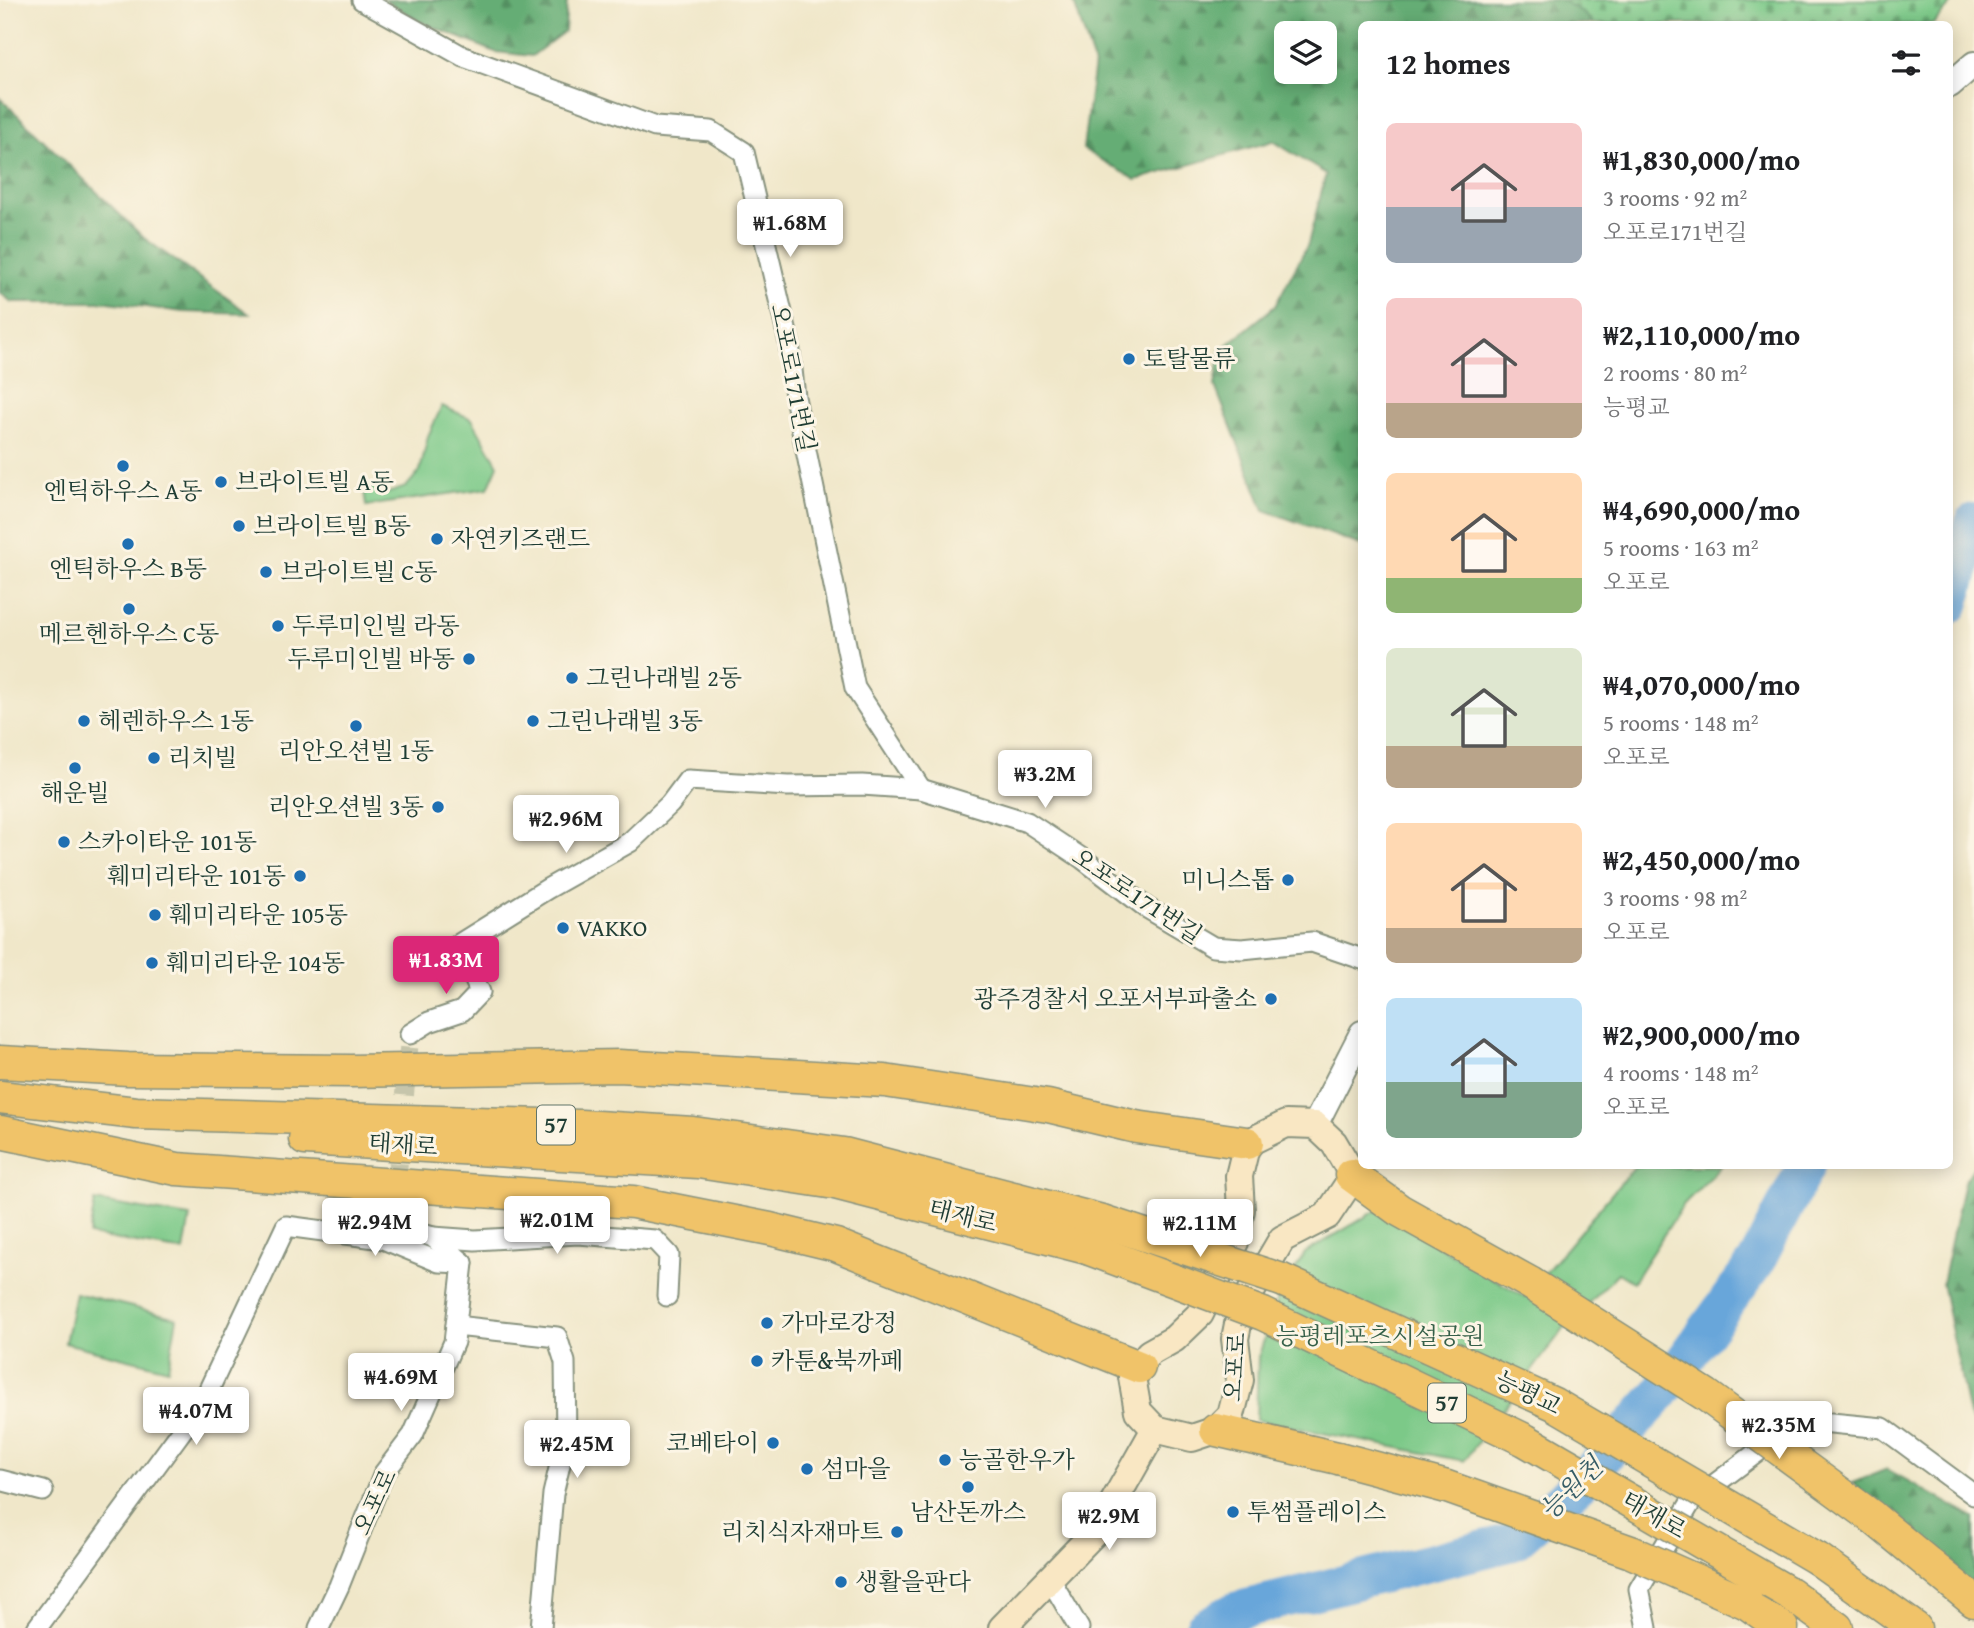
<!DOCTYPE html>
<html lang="en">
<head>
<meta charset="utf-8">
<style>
	body { margin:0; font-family:"Gentium Book Plus","Noto Serif KR",serif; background:#f2f2f2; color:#202124; height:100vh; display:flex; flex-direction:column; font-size:26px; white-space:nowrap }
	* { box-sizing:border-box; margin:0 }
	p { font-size:23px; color:#757577 }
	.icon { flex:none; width:38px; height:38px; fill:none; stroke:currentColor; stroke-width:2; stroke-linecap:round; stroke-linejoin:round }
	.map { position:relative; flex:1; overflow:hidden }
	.sheet { position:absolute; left:1358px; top:21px; width:595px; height:1148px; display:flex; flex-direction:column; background:#fff; border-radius:10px; box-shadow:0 4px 18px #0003 }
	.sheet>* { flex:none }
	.tools { position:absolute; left:1274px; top:21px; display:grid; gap:14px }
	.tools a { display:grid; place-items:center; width:63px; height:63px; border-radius:10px; background:#fff; box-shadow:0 4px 18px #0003; font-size:35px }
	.price { position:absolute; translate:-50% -60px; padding:0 16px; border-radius:7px; background:#fff; color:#222; font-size:23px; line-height:46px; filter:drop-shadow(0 2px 4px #0008) }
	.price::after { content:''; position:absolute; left:50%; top:42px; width:21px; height:16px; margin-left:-10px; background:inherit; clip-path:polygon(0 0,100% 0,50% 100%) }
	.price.active { background:#db2777; color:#fff }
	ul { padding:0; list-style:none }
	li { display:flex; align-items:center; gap:21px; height:175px; padding:0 28px }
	li span { display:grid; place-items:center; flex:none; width:196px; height:140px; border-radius:10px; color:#555 }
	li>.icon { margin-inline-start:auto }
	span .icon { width:84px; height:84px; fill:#fffc; stroke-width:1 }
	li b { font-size:30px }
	h2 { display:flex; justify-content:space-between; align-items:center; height:84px; padding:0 28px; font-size:30px }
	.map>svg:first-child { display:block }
	.forest { fill:url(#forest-firs); stroke:#427554; stroke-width:2; fill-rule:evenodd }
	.cemetery { fill:url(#cemetery-stones); stroke:#4e835e; stroke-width:2 }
	.green { fill:#7cc988; stroke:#4e835e; stroke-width:2 }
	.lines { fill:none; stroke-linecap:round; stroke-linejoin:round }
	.river { stroke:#67a6da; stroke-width:38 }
	.minor-tunnel { stroke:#c6c5ab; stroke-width:19; stroke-dasharray:19 10; stroke-linecap:butt }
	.minor-casing { stroke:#88927e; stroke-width:23 }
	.tertiary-casing { stroke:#88927e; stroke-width:28 }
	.secondary-casing { stroke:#88927e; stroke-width:30 }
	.trunk-casing { stroke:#88927e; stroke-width:35 }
	.minor { stroke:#fff; stroke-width:19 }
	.tertiary { stroke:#fff; stroke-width:24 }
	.secondary { stroke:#f9e7c3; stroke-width:26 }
	.trunk { stroke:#f0c369; stroke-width:32 }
	.trunk-bridge-casing { stroke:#88927e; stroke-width:35; stroke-linecap:butt }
	.trunk-bridge { stroke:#f0c369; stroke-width:32 }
	.poi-dot { fill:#1f6fb2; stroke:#fcf5e5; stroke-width:2.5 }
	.labels { text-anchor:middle; stroke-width:6; stroke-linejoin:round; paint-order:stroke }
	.shield { fill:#fcf5e5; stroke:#617469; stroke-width:2 }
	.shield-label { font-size:23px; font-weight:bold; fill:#1f3d34 }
	.poi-label { font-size:24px; fill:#1f3d34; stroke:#fcf5e5; text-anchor:start }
	.street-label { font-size:24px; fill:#1f3d34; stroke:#fcf5e5 }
	.park-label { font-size:24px; fill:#366049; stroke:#fcf5e5 }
	.water-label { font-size:26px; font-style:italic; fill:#355c66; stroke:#fcf5e5 }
</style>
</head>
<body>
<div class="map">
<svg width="1974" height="1628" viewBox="0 0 1974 1628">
	<defs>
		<pattern id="forest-firs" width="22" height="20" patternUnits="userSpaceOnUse" patternTransform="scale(1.75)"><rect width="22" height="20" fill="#65ad74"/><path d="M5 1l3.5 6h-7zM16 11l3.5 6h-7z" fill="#538e60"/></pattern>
		<pattern id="cemetery-stones" width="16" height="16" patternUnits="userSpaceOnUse" patternTransform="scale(1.75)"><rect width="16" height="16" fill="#7cc988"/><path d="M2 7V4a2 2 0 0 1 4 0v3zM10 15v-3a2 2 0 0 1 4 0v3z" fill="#65a470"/></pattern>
	</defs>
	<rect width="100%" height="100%" fill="#fcf5e5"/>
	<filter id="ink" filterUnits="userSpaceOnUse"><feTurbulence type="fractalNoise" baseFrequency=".0143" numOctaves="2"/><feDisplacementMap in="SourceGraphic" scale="14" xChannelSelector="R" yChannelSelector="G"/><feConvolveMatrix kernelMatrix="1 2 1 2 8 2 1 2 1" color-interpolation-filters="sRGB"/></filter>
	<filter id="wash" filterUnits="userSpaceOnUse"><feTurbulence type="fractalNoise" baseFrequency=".00686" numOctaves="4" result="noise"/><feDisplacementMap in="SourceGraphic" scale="28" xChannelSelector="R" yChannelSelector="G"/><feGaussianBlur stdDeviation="1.57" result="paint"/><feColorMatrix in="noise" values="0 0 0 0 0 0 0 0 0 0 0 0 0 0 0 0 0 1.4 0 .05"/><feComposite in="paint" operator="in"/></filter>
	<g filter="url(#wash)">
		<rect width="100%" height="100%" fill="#f0e7c9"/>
		<!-- forest -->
		<g class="forest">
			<path d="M385,0h182l-2,31 -33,25 -37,-4 -74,-30z"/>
			<path d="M1073,0h489l22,14 10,10h-232l-1,521 -97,-35 -49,-124 6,-36 54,-44 33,-62 18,-70 -53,-33 -137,39 -53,-31 11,-86zM1286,33h39v39h-39z"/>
			<path d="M0,98l144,140 105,76 -66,-2 -74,-10h-97l-12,-9z"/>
			<path d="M1974,1167v257l-5,-8 -27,-133 22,-101z"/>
			<path d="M1887,1469l87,49v72l-122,-107z"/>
		</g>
		<!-- cemetery -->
		<path class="cemetery" d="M1562,0h393l-22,24h-339l-10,-10z"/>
		<!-- green -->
		<g class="green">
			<path d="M442,406l30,13 26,46 -10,23 -122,18 -3,-23 22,11 21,-7 14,-16 8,-35z"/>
			<path d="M1635,1166h86l-38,39 -50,77 -15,-9 -53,54 -101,134 -208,-41 2,-62 19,-57 28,-48 72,-43 148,87z"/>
			<path d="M95,1201l95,16 -6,34 -95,-16z"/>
			<path d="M75,1293l102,25 -9,51 -103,-26z"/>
		</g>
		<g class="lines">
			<!-- river -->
			<g class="river">
				<path d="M1950,605l24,-83"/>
				<path d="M1204,1628l31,-17 278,-69 66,-58 81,-90 96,-132 50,-96"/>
			</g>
		</g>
	</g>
	<g filter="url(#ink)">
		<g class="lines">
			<!-- minor-tunnel -->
			<path class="minor-tunnel" d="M394,1211l16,-177"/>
			<defs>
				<g id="minor">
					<path d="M362,0l102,57 191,70 56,4 33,21 45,190 6,55 60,291 66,101"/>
					<path d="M410,1034l19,-12 33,-11 18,-19 -21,-48 88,-55 83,-47 40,-38 18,-24 100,6 74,-1 59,4 106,33 56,37 64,49 66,39 29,2 70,-7 50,17"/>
					<path d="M433,1237l42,3 103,-6 77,6 14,15 -2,41"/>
					<path d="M456,1326l101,11 8,25 1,77 -13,55 -12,134"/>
					<path d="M0,1480l43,11"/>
					<path d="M1050,1579l29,49"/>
					<path d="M37,1628l166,-226 83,-176 97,13 56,23 24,1"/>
					<path d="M319,1628l20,-42 45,-113 29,-38 41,-93 9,-79 -30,-26 -23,-7 -16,-19"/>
					<path d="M1647,1628l-8,-39 52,-87 109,-82 83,8 91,67"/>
				</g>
				<g id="tertiary">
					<path d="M1950,85l24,-21"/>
					<path d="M1315,1125l47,-92"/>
				</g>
				<g id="secondary">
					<path d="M1286,1124l29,1 19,18 17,29v8l-24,36 -45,23 -41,70 -6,30 5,41 -9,35 -15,15 -24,8 -37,-9 -17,-18 -6,-34 17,-24 25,-14 26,-25 35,-72 6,-32 -2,-34 8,-33z"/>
					<path d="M1002,1628l97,-100 56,-99"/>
				</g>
				<g id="trunk">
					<path d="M0,1062l128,7 223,2 268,-5 266,15 163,25 88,21 111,16"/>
					<path d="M0,1097l136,16 445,13 112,7 151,21 258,67"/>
					<path d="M0,1132l177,37 456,33 137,27 66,16 303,122"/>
					<path d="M305,1139l393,23 137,21 252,65"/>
					<path d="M1351,1175l48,35 131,73"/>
					<path d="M1216,1430l122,28"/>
					<path d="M1871,1516l103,85"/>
					<path d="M1818,1559l97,69"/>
					<path d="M1789,1593l48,35"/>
					<path d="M1747,1603l35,25"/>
				</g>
			</defs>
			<!-- minor casing -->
			<use href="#minor" class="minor-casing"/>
			<!-- tertiary casing -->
			<use href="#tertiary" class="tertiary-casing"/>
			<!-- secondary casing -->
			<use href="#secondary" class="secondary-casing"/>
			<!-- trunk casing -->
			<use href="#trunk" class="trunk-casing"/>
			<!-- minor -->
			<use href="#minor" class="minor"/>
			<!-- tertiary -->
			<use href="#tertiary" class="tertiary"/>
			<!-- secondary -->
			<use href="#secondary" class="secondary"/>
			<!-- trunk -->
			<use href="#trunk" class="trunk"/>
			<defs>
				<g id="trunk-bridge">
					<path d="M1102,1221l180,59 272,124 264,155"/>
					<path d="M1087,1248l176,66 262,126 264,153"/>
					<path d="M1530,1283l176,112 165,121"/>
					<path d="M1338,1458l109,29 184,65 116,51"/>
				</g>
			</defs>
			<!-- trunk-bridge casing -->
			<use href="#trunk-bridge" class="trunk-bridge-casing"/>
			<!-- trunk-bridge -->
			<use href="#trunk-bridge" class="trunk-bridge"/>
		</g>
	</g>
	<!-- markers -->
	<g class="poi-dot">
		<circle cx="1129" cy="359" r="7"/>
		<circle cx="123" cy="466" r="7"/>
		<circle cx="221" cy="482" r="7"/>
		<circle cx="239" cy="526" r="7"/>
		<circle cx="437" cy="539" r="7"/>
		<circle cx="128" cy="544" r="7"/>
		<circle cx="266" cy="572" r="7"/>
		<circle cx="129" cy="609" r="7"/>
		<circle cx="278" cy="626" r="7"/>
		<circle cx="469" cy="659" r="7"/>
		<circle cx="572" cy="678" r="7"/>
		<circle cx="84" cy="721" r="7"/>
		<circle cx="533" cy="721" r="7"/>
		<circle cx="356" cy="726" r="7"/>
		<circle cx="154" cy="758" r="7"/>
		<circle cx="75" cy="768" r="7"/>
		<circle cx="438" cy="807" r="7"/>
		<circle cx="64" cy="842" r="7"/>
		<circle cx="300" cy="876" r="7"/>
		<circle cx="1288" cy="880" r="7"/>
		<circle cx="155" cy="915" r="7"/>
		<circle cx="563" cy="928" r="7"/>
		<circle cx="152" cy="963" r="7"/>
		<circle cx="1271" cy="999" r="7"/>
		<circle cx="767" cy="1323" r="7"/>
		<circle cx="757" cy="1361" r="7"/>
		<circle cx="773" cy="1443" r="7"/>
		<circle cx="945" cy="1460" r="7"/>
		<circle cx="807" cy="1469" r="7"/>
		<circle cx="968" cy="1487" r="7"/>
		<circle cx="1233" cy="1512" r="7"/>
		<circle cx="897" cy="1532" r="7"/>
		<circle cx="841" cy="1582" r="7"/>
	</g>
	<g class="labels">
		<!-- shield labels -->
		<g class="shield">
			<rect x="537" y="1105.5" width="38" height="39" rx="5"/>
			<rect x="1428" y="1383.5" width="38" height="39" rx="5"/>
		</g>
		<g class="shield-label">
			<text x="556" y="1133">57</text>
			<text x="1447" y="1411">57</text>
		</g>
		<!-- poi labels -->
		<g class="poi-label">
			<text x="1143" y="367">토탈물류</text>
			<text x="235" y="490">브라이트빌 A동</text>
			<text x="123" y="499" text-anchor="middle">엔틱하우스 A동</text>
			<text x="253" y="534">브라이트빌 B동</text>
			<text x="451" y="547">자연키즈랜드</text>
			<text x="128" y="577" text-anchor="middle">엔틱하우스 B동</text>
			<text x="280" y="580">브라이트빌 C동</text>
			<text x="292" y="634">두루미인빌 라동</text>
			<text x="129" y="642" text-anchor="middle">메르헨하우스 C동</text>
			<text x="455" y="667" text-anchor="end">두루미인빌 바동</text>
			<text x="586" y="686">그린나래빌 2동</text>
			<text x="98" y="729">헤렌하우스 1동</text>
			<text x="547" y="729">그린나래빌 3동</text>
			<text x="356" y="759" text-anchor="middle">리안오션빌 1동</text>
			<text x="168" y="766">리치빌</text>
			<text x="75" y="801" text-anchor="middle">해운빌</text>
			<text x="424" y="815" text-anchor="end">리안오션빌 3동</text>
			<text x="78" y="850">스카이타운 101동</text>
			<text x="286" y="884" text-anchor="end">훼미리타운 101동</text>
			<text x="1274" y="888" text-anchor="end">미니스톱</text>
			<text x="169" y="923">훼미리타운 105동</text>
			<text x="577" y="936">VAKKO</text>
			<text x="166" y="971">훼미리타운 104동</text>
			<text x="1257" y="1007" text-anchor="end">광주경찰서 오포서부파출소</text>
			<text x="781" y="1331">가마로강정</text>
			<text x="771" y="1369">카툰&amp;북까페</text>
			<text x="759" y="1451" text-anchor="end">코베타이</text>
			<text x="959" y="1468">능골한우가</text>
			<text x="821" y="1477">섬마을</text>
			<text x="968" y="1520" text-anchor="middle">남산돈까스</text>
			<text x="1247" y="1520">투썸플레이스</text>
			<text x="883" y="1540" text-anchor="end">리치식자재마트</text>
			<text x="855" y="1590">생활을판다</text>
		</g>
		<!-- street labels -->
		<g class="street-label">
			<text transform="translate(793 378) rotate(79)" y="8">오포로171번길</text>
			<text transform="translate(1137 896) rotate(34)" y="8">오포로171번길</text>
			<text transform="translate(403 1145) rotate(4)" y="8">태재로</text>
			<text transform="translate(963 1216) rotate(14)" y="8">태재로</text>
			<text transform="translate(1235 1367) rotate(-86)" y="8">오포로</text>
			<text transform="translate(1528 1393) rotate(26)" y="8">능평교</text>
			<text transform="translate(375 1502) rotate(-65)" y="8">오포로</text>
			<text transform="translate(1654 1515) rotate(30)" y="8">태재로</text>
		</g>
		<!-- park labels -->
		<g class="park-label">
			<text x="1380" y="1344">능평레포츠시설공원</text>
		</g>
		<!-- water labels -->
		<g class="water-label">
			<text transform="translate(1571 1488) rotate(-44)" y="9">능원천</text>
		</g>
	</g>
</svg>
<div class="tools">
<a><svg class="icon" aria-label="layers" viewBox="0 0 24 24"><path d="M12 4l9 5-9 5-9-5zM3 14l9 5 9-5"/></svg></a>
</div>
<b class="price" style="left:790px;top:259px">₩1.68M</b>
<b class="price" style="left:1045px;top:810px">₩3.2M</b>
<b class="price" style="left:566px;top:855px">₩2.96M</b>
<b class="price active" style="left:446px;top:996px">₩1.83M</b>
<b class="price" style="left:557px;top:1256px">₩2.01M</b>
<b class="price" style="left:375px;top:1258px">₩2.94M</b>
<b class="price" style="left:1200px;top:1259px">₩2.11M</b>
<b class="price" style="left:401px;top:1413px">₩4.69M</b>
<b class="price" style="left:196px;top:1447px">₩4.07M</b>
<b class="price" style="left:1779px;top:1461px">₩2.35M</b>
<b class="price" style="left:577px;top:1480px">₩2.45M</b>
<b class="price" style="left:1109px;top:1552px">₩2.9M</b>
<section class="sheet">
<h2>12 homes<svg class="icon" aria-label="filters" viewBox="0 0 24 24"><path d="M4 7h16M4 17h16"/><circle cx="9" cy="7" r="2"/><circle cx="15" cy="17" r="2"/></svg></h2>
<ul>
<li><span style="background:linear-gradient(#f6c9c9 60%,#9aa5b1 0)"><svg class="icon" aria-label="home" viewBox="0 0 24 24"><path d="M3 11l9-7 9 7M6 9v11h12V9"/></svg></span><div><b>₩1,830,000/mo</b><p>3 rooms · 92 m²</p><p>오포로171번길</p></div></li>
<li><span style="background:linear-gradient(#f6c9c9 75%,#b9a48a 0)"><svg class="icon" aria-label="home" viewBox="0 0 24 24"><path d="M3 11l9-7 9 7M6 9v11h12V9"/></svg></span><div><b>₩2,110,000/mo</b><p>2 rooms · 80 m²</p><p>능평교</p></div></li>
<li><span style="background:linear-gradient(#ffd9b3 75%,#8fb573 0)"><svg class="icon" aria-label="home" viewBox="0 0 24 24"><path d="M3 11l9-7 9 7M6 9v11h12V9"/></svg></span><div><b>₩4,690,000/mo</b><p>5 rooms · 163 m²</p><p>오포로</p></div></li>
<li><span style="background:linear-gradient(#dfe7d0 70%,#b9a48a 0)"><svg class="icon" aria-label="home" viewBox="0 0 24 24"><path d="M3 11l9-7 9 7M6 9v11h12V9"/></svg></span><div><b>₩4,070,000/mo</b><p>5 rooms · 148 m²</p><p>오포로</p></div></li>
<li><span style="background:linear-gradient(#ffd9b3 75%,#b9a48a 0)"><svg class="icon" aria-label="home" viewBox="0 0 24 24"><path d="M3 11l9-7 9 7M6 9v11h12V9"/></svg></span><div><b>₩2,450,000/mo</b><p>3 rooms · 98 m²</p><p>오포로</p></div></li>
<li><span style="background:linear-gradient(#bfe0f5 60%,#7fa58c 0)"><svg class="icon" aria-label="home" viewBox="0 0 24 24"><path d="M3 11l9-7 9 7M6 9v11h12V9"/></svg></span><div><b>₩2,900,000/mo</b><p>4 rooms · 148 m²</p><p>오포로</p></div></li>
</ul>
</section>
</div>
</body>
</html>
